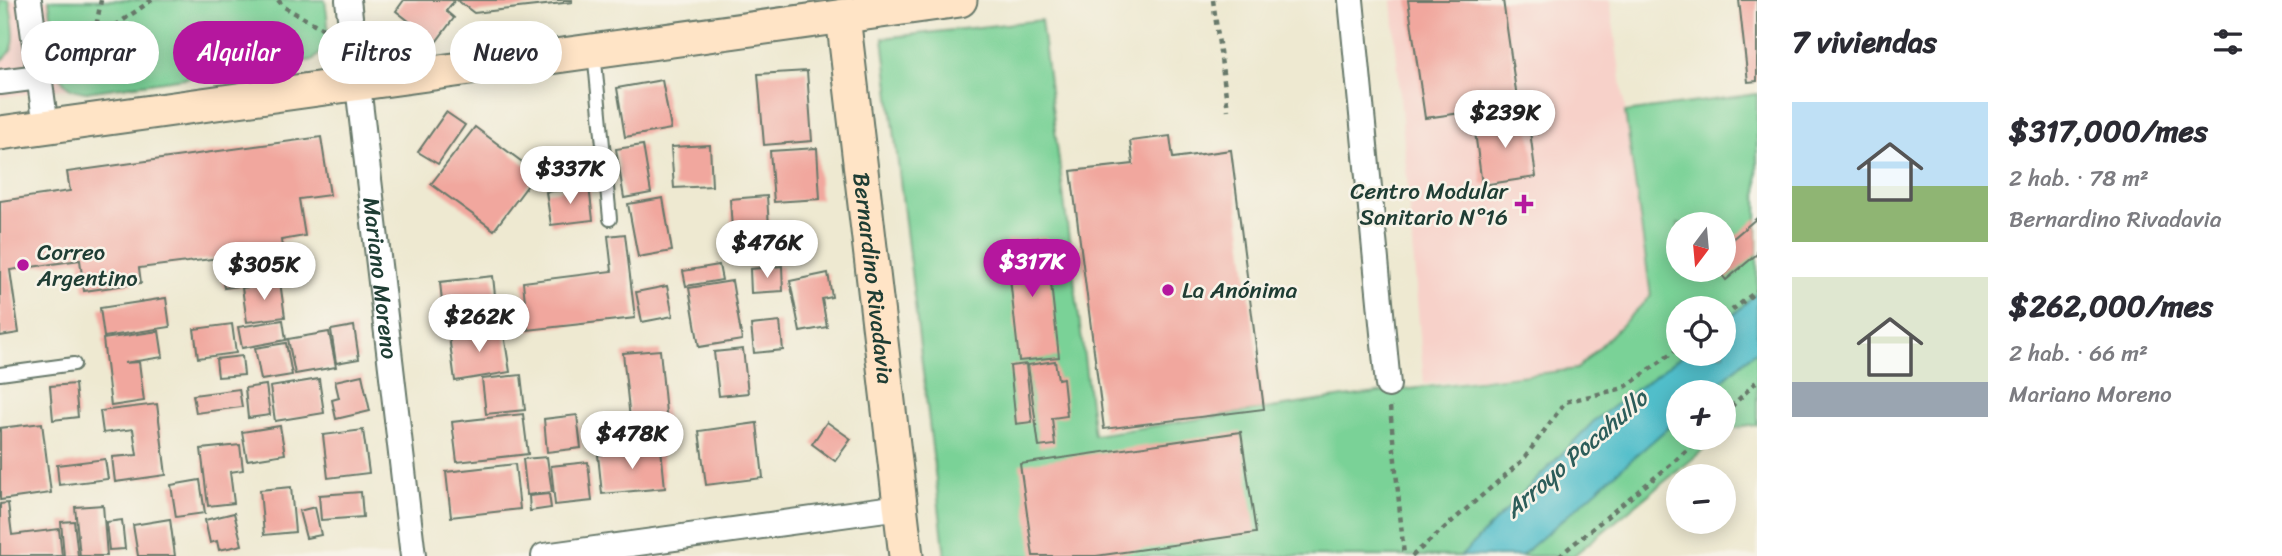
<!DOCTYPE html>
<html lang="es">
<head>
<meta charset="utf-8">
<style>
	body { margin:0; font-family:Sriracha,sans-serif; background:#f7f7f7; color:#2b2b33; height:100vh; display:flex; flex-direction:column; font-size:26px; white-space:nowrap }
	* { box-sizing:border-box; margin:0 }
	p { font-size:23px; color:#7c7c81 }
	.icon { flex:none; width:38px; height:38px; fill:none; stroke:currentColor; stroke-width:2; stroke-linecap:round; stroke-linejoin:round }
	.map { position:relative; flex:1; overflow:hidden }
	.drawer { display:flex; flex-direction:column; background:#fff; width:525px }
	.drawer>* { flex:none }
	.banner { position:absolute; left:21px; top:21px; width:665px; height:63px; display:flex; gap:14px }
	.needle { width:46px; rotate:196deg }
	.tools { position:absolute; left:1666px; top:212px; display:grid; gap:14px }
	.tools a { display:grid; place-items:center; width:70px; height:70px; border-radius:50%; background:#fff; box-shadow:0 4px 18px #0003; font-size:35px }
	.price { position:absolute; translate:-50% -60px; padding:0 16px; border-radius:24px; background:#fff; color:#222; font-size:23px; line-height:46px; filter:drop-shadow(0 2px 4px #0008) }
	.price::after { content:''; position:absolute; left:50%; top:42px; width:21px; height:16px; margin-left:-10px; background:inherit; clip-path:polygon(0 0,100% 0,50% 100%) }
	.price.on { background:#b5179e; color:#fff }
	ul { padding:0; list-style:none }
	li { display:flex; align-items:center; gap:21px; height:175px; padding:0 35px }
	li span { display:grid; place-items:center; flex:none; width:196px; height:140px; border-radius:0px; color:#555 }
	li>.icon { margin-inline-start:auto }
	span .icon { width:84px; height:84px; fill:#fffc; stroke-width:1 }
	li b { font-size:30px }
	h2 { display:flex; justify-content:space-between; align-items:center; height:84px; padding:0 35px; font-size:30px }
	.tag { padding:0 24px; border-radius:32px; background:#fff; box-shadow:0 4px 18px #0003; font-size:24px; line-height:63px }
	.tag.on { background:#b5179e; color:#fff }
	main { display:flex; flex:1; min-height:0 }
	.map>svg:first-child { display:block }
	.built { fill:#f7d1c9 }
	.green { fill:#7ad297; stroke:#4c8866; stroke-width:2; fill-rule:evenodd }
	.water { fill:#51beca; stroke:#387e7f; stroke-width:2 }
	.building { fill:#f1a79e }
	.lines { fill:none; stroke-linecap:round; stroke-linejoin:round }
	.lane-casing { stroke:#67796b; stroke-width:16 }
	.street-casing { stroke:#67796b; stroke-width:28 }
	.secondary-casing { stroke:#67796b; stroke-width:37 }
	.path { stroke:#67796b; stroke-width:4.5; stroke-dasharray:5 5; stroke-linecap:butt }
	.lane { stroke:#fff; stroke-width:12 }
	.street { stroke:#fff; stroke-width:24 }
	.secondary { stroke:#ffe4c6; stroke-width:33 }
	.poi-dot { fill:#b5179e; stroke:#f7f3e8; stroke-width:2.5 }
	.labels { text-anchor:middle; stroke-width:5; stroke-linejoin:round; paint-order:stroke }
	.poi-label { font-size:23px; fill:#1f3d34; stroke:#f7f3e8; text-anchor:start }
	.street-label { font-size:23px; fill:#1f3d34; stroke:#f7f3e8 }
	.water-label { font-size:24px; font-style:italic; fill:#2c5d5a; stroke:#f7f3e8 }
</style>
</head>
<body>
<main>
<div class="map">
<svg width="1757" height="556" viewBox="0 0 1757 556">
	<rect width="100%" height="100%" fill="#f7f3e8"/>
	<filter id="ink" filterUnits="userSpaceOnUse"><feTurbulence type="fractalNoise" baseFrequency=".0143" numOctaves="2"/><feDisplacementMap in="SourceGraphic" scale="14" xChannelSelector="R" yChannelSelector="G"/><feConvolveMatrix kernelMatrix="1 2 1 2 8 2 1 2 1" color-interpolation-filters="sRGB"/></filter>
	<filter id="wash" filterUnits="userSpaceOnUse"><feTurbulence type="fractalNoise" baseFrequency=".00686" numOctaves="4" result="noise"/><feDisplacementMap in="SourceGraphic" scale="28" xChannelSelector="R" yChannelSelector="G"/><feGaussianBlur stdDeviation="1.57" result="paint"/><feColorMatrix in="noise" values="0 0 0 0 0 0 0 0 0 0 0 0 0 0 0 0 0 1.4 0 .05"/><feComposite in="paint" operator="in"/></filter>
	<g filter="url(#wash)">
		<rect width="100%" height="100%" fill="#eee9d1"/>
		<!-- built -->
		<g class="built">
			<path d="M9,0h40l10,74 3,8 7,6 -69,9v-36l4,-1 10,-16z"/>
			<path d="M1610,0l41,296 -74,73 -153,15 -32,-384z"/>
		</g>
		<!-- green -->
		<g class="green">
			<path d="M0,0h9c3,19 13,51 -9,61z"/>
			<path d="M49,0h276c3,23 9,44 -12,60l-227,32c-13,-2 -21,-4 -27,-18z"/>
			<path d="M1041,20l53,415 250,-38 233,-28 74,-73 -26,-184 132,-18v331l-28,4 -5,4v-41h-46v46h40l-145,118h-628l-62,-518zM1678,224h46v46h-46zM1678,308h46v46h-46z"/>
		</g>
		<!-- water -->
		<path class="water" d="M1757,292v58l-48,42h-31v27l-157,137h-60l134,-136 89,-66h40v-30z"/>
		<g id="blocks">
			<!-- building -->
			<g class="building">
				<path d="M404,0h51l-9,11 8,7 -18,24 -40,-31z"/>
				<path d="M457,0h115v2l-98,11z"/>
				<path d="M1408,0h95l15,105 -93,13z"/>
				<path d="M1739,0h18v81l-9,1z"/>
				<path d="M807,71l5,70 -48,4 -6,-71z"/>
				<path d="M662,80l9,49 -46,8 -8,-49z"/>
				<path d="M446,112l19,13 -27,39 -20,-12z"/>
				<path d="M1528,116l8,61 -54,8 -8,-61z"/>
				<path d="M475,127l62,46 -43,57 -63,-46z"/>
				<path d="M1170,136l3,22 58,-8 33,259 -160,20 -33,-258 62,-7 -3,-23z"/>
				<path d="M321,137l9,58 -31,4 6,37 -24,4 6,39 -63,9 -5,-30 -80,10 2,15 -57,8 -4,-31 -70,10 9,63 -19,3v-135l70,-10 -3,-19z"/>
				<path d="M643,145l8,48 -27,5 -8,-49z"/>
				<path d="M710,145l2,41 -38,2 -3,-41z"/>
				<path d="M817,148l3,51 -46,3 -4,-51z"/>
				<path d="M589,186l4,34 -42,5 -5,-33z"/>
				<path d="M767,196l3,46 -37,2 -3,-45z"/>
				<path d="M663,198l9,53 -34,6 -10,-53z"/>
				<path d="M1757,218v36l-31,26 -8,-10h6v-24z"/>
				<path d="M625,234l10,84 -107,12 -5,-48 89,-11 -4,-35z"/>
				<path d="M1046,237l13,120 -40,4 -13,-120z"/>
				<path d="M719,265l3,15 -36,6 -3,-15z"/>
				<path d="M782,266l1,25 -32,2 -1,-24z"/>
				<path d="M828,273l4,24 -10,2 5,28 -27,5 -10,-51z"/>
				<path d="M493,276l5,49 -53,6 -5,-49z"/>
				<path d="M732,281l10,59 -43,7 -10,-59z"/>
				<path d="M280,282l5,35 -38,5 -5,-34z"/>
				<path d="M667,286l6,30 -31,6 -6,-30z"/>
				<path d="M166,298l4,29 -66,10 -4,-29z"/>
				<path d="M283,320l3,20 -44,8 -4,-21z"/>
				<path d="M780,322l3,28 -29,3 -3,-28z"/>
				<path d="M232,324l4,29 -38,5 -4,-29z"/>
				<path d="M354,326l5,33 -23,4 -5,-33z"/>
				<path d="M503,328l7,44 -55,9 -6,-45z"/>
				<path d="M159,331l4,26 -39,6 15,-1 5,39 -33,5 -8,-67z"/>
				<path d="M329,332l7,35 -41,7 -7,-35z"/>
				<path d="M286,343l6,32 -31,5 -6,-32z"/>
				<path d="M743,349l5,44 -29,3 -5,-44z"/>
				<path d="M660,350l8,84 -36,4 -9,-85z"/>
				<path d="M242,356l2,19 -26,2 -2,-18z"/>
				<path d="M1055,361l3,18 5,-1 4,38 -15,2 3,27 -16,2 -11,-82z"/>
				<path d="M1026,364l6,58 -16,2 -6,-58z"/>
				<path d="M362,375l8,36 -34,8 -4,-19 7,-2 -4,-17z"/>
				<path d="M521,375l4,35 -39,4 -4,-35z"/>
				<path d="M319,379l5,34 -49,8 -5,-34z"/>
				<path d="M75,384l3,33 -25,3 -3,-34z"/>
				<path d="M266,385l4,30 -22,3 -3,-30z"/>
				<path d="M239,389l3,18 -46,6 -3,-18z"/>
				<path d="M157,404l9,71 -51,7 -3,-25 25,-2 -4,-26 -30,4 -3,-22z"/>
				<path d="M523,414l5,40 -71,8 -5,-40z"/>
				<path d="M577,415l4,33 -34,4 -3,-33z"/>
				<path d="M827,422l24,17 -16,22 -23,-17z"/>
				<path d="M42,423l9,70 -51,7v-72z"/>
				<path d="M757,423l6,55 -57,7 -7,-54z"/>
				<path d="M280,426l5,28 -38,6 -5,-28z"/>
				<path d="M363,430l6,43 -41,5 -5,-43z"/>
				<path d="M1241,432l15,101 -160,23h-63l-13,-92z"/>
				<path d="M240,445l3,25 -13,2 4,31 -26,3 -7,-57z"/>
				<path d="M661,448l4,40 -63,6 -4,-39z"/>
				<path d="M547,457l5,35 -25,3 -4,-36z"/>
				<path d="M105,459l3,20 -49,6 -2,-20z"/>
				<path d="M588,462l4,39 -37,4 -4,-39z"/>
				<path d="M515,464l5,45 -69,8 -5,-45z"/>
				<path d="M200,480l5,33 -29,4 -5,-32z"/>
				<path d="M291,487l4,45 -31,3 -4,-45z"/>
				<path d="M361,492l2,25 -42,3 -2,-25z"/>
				<path d="M549,494l2,14 -21,3 -1,-15z"/>
				<path d="M8,503l4,32 47,-6 3,27h-62v-52z"/>
				<path d="M103,505l4,51h-27l-5,-49z"/>
				<path d="M315,507l6,28 -15,3 -7,-27z"/>
				<path d="M234,513l8,32 -23,5 -2,-9 -7,2 -5,-23z"/>
				<path d="M170,519l5,37h-37l-5,-31z"/>
				<path d="M122,520l3,29 -16,1 -3,-28z"/>
				<path d="M74,521l4,35h-14l-3,-34z"/>
			</g>
		</g>
	</g>
	<g filter="url(#ink)">
		<use href="#blocks" fill-opacity="0" stroke="#67796b" stroke-width="2"/>
		<g class="lines">
			<defs>
				<g id="lane">
					<path d="M594,51l16,168"/>
					<path d="M0,374l74,-10"/>
				</g>
				<g id="street">
					<path d="M29,0l17,127"/>
					<path id="s1" d="M348,0l65,556"/>
					<path d="M1351,0l37,385"/>
					<path d="M0,82l39,-5"/>
					<path d="M544,556l356,-49"/>
				</g>
				<g id="secondary">
					<path id="s2" d="M843,16l63,540"/>
					<path d="M0,133l960,-133"/>
				</g>
			</defs>
			<!-- lane casing -->
			<use href="#lane" class="lane-casing"/>
			<!-- street casing -->
			<use href="#street" class="street-casing"/>
			<!-- secondary casing -->
			<use href="#secondary" class="secondary-casing"/>
			<!-- path -->
			<g class="path">
				<path d="M278,0l6,7 43,24"/>
				<path d="M1213,0l15,110"/>
				<path d="M93,44l8,-44"/>
				<path d="M63,72l46,-42 43,-30"/>
				<path d="M1724,316l33,-25"/>
				<path d="M1390,407l14,149"/>
				<path d="M1724,414l33,-33"/>
				<path d="M1412,556l111,-96 42,-58 59,-14 54,-39"/>
				<path d="M1559,556l116,-95 24,-23"/>
			</g>
			<!-- lane -->
			<use href="#lane" class="lane"/>
			<!-- street -->
			<use href="#street" class="street"/>
			<!-- secondary -->
			<use href="#secondary" class="secondary"/>
		</g>
	</g>
	<!-- markers -->
	<g class="poi-dot">
		<path d="M1520.5 193.5h7v7h7v7h-7v7h-7v-7h-7v-7h7z"/>
		<circle cx="23" cy="265" r="7"/>
		<circle cx="1168" cy="290" r="7"/>
	</g>
	<g class="labels">
		<!-- poi labels -->
		<g class="poi-label">
			<text x="1508" y="199" text-anchor="end">Centro Modular<tspan x="1508" dy="26">Sanitario N°16</tspan></text>
			<text x="37" y="260">Correo<tspan x="37" dy="26">Argentino</tspan></text>
			<text x="1182" y="298">La Anónima</text>
		</g>
		<!-- street labels -->
		<g class="street-label">
			<text dy="8" stroke="none"><textPath href="#s1" startOffset="280">Mariano Moreno</textPath></text>
			<text dy="8" stroke="none"><textPath href="#s2" startOffset="264">Bernardino Rivadavia</textPath></text>
		</g>
		<!-- water labels -->
		<g class="water-label">
			<text transform="translate(1576 454) rotate(-41)" y="8">Arroyo Pocahullo</text>
		</g>
	</g>
</svg>
<div class="tools">
<a><svg class="needle" viewBox="-14 -14 28 28"><path d="M0-13l5 13h-10z" fill="#e53935"/><path d="M0 13l5-13h-10z" fill="#7c7c81"/></svg></a>
<a><svg class="icon" aria-label="locate" viewBox="0 0 24 24"><circle cx="12" cy="12" r="6"/><path d="M12 2v4M12 18v4M2 12h4M18 12h4"/></svg></a>
<a>+</a>
<a>−</a>
</div>
<b class="price" style="left:1505px;top:150px">$239K</b>
<b class="price" style="left:570px;top:206px">$337K</b>
<b class="price" style="left:767px;top:280px">$476K</b>
<b class="price on" style="left:1032px;top:299px">$317K</b>
<b class="price" style="left:264px;top:302px">$305K</b>
<b class="price" style="left:479px;top:354px">$262K</b>
<b class="price" style="left:632px;top:471px">$478K</b>
<div class="banner">
<a class="tag">Comprar</a>
<a class="tag on">Alquilar</a>
<a class="tag">Filtros</a>
<a class="tag">Nuevo</a>
</div>
</div>
<section class="drawer">
<h2>7 viviendas<svg class="icon" aria-label="filters" viewBox="0 0 24 24"><path d="M4 7h16M4 17h16"/><circle cx="9" cy="7" r="2"/><circle cx="15" cy="17" r="2"/></svg></h2>
<ul>
<li><span style="background:linear-gradient(#bfe0f5 60%,#8fb573 0)"><svg class="icon" aria-label="home" viewBox="0 0 24 24"><path d="M3 11l9-7 9 7M6 9v11h12V9"/></svg></span><div><b>$317,000/mes</b><p>2 hab. · 78 m²</p><p>Bernardino Rivadavia</p></div></li>
<li><span style="background:linear-gradient(#dfe7d0 75%,#9aa5b1 0)"><svg class="icon" aria-label="home" viewBox="0 0 24 24"><path d="M3 11l9-7 9 7M6 9v11h12V9"/></svg></span><div><b>$262,000/mes</b><p>2 hab. · 66 m²</p><p>Mariano Moreno</p></div></li>
</ul>
</section>
</main>
</body>
</html>
